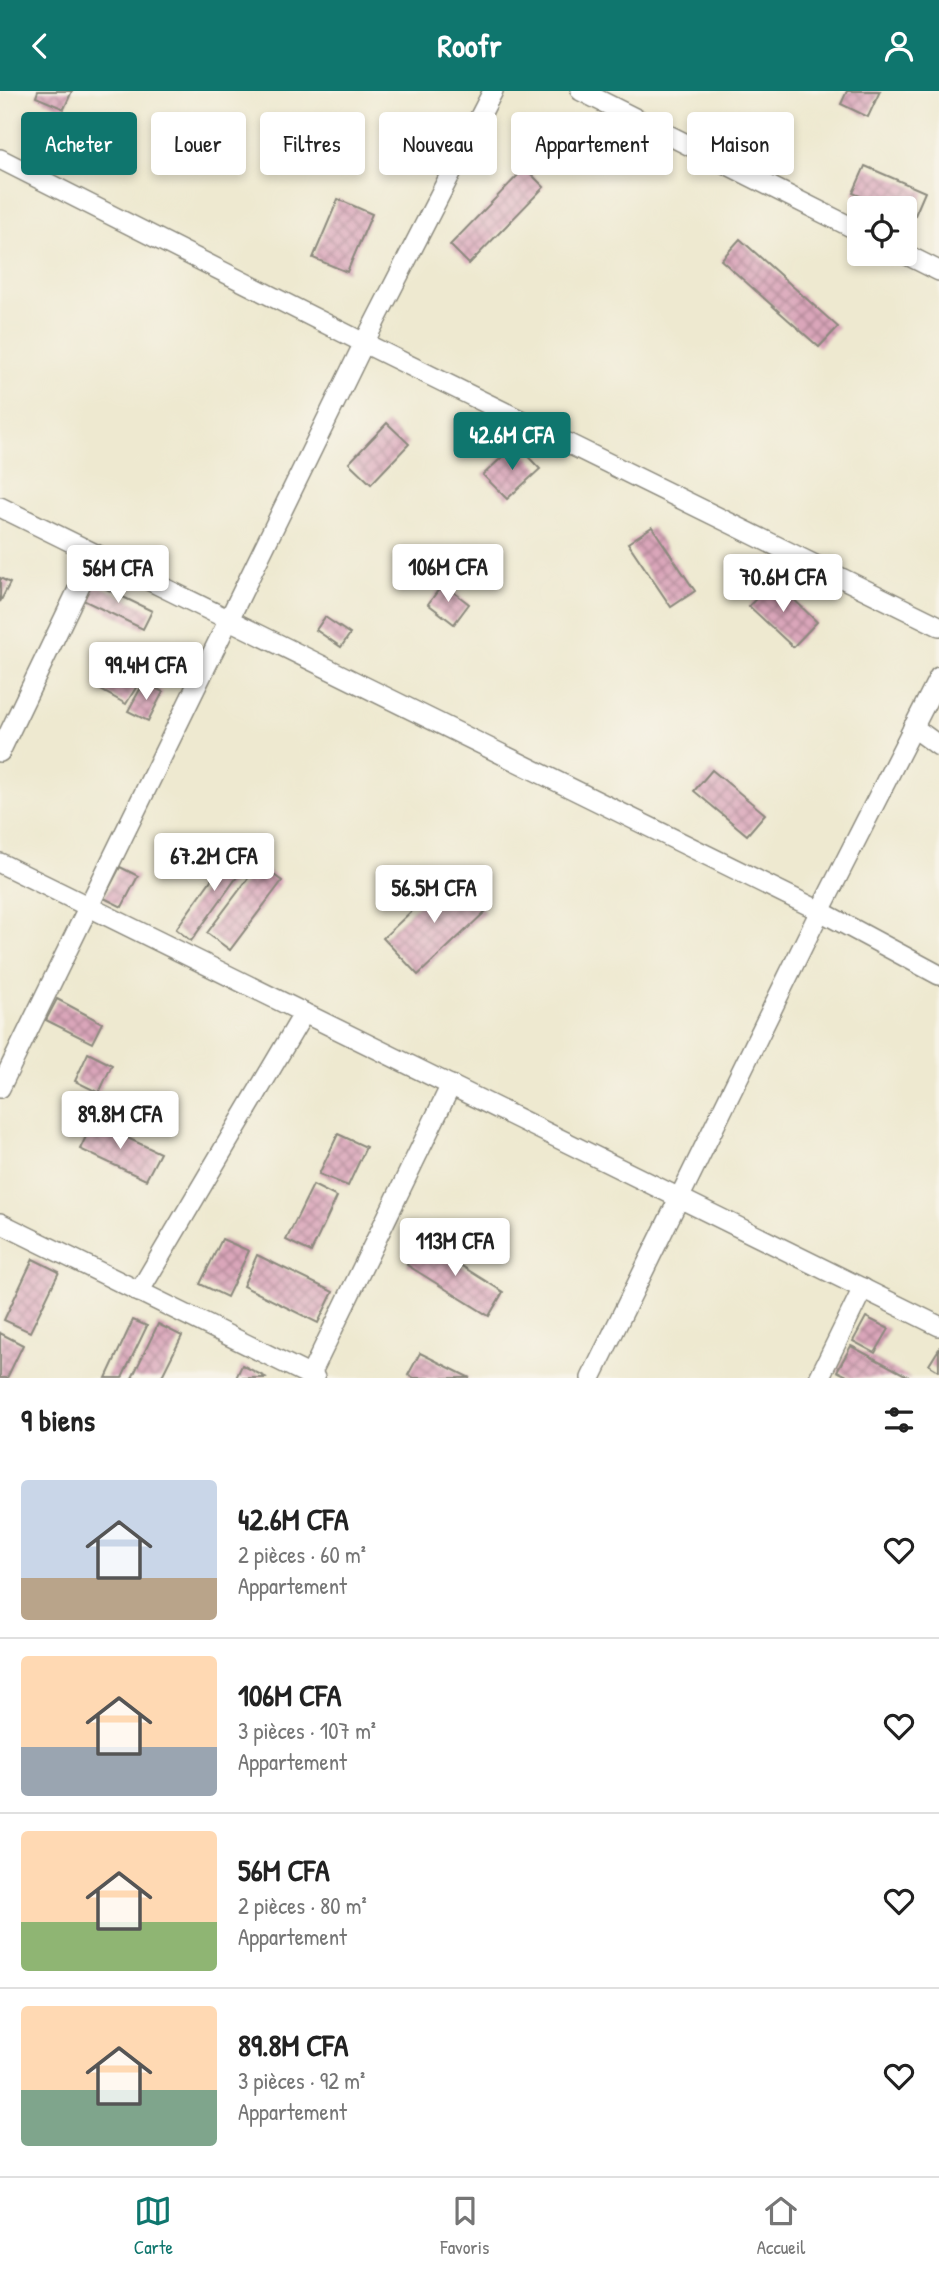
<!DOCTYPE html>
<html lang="fr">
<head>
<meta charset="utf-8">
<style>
	body { margin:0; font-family:"Patrick Hand",sans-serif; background:#f2f2f2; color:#222; height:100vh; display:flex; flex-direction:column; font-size:26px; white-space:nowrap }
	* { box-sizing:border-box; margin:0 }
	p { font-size:23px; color:#767676 }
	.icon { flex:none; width:38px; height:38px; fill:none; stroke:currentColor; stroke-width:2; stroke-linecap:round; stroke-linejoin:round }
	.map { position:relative; height:1287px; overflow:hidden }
	.drawer { display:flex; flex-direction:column; background:#fff; flex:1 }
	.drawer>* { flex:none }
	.hud { position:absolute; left:21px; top:21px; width:898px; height:63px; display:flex; gap:14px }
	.tools { position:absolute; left:847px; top:105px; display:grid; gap:14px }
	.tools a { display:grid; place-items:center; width:70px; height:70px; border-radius:7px; background:#fff; box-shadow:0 4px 10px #0003; font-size:35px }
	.price { position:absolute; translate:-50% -60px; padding:0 16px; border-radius:7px; background:#fff; color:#222; font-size:23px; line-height:46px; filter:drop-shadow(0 2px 4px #0008) }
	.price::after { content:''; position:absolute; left:50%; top:42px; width:21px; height:16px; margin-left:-10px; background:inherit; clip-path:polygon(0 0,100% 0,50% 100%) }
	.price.selected { background:#0f766e; color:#fff }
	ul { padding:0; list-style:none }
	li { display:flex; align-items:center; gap:21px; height:175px; padding:0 21px }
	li+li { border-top:2px solid #e0e0e0 }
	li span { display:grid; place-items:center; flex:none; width:196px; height:140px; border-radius:7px; color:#555 }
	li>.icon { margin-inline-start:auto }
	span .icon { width:84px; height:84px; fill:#fffc; stroke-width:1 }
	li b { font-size:30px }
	h2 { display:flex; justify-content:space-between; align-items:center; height:84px; padding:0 21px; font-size:30px }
	.pill { padding:0 24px; border-radius:7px; background:#fff; box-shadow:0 4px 10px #0003; font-size:24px; line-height:63px }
	.pill.selected { background:#0f766e; color:#fff }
	header { display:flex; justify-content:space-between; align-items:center; height:91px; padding:0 21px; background:#0f766e; color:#fff; font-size:32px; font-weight:700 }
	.dock { display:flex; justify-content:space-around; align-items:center; height:98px; border-top:2px solid #e0e0e0; background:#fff; font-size:19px; color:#767676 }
	.dock a { display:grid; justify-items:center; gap:4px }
	.dock .selected { color:#0f766e }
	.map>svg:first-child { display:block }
	.building { fill:url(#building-cross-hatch) }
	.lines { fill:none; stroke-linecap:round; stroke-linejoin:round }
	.minor-casing { stroke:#8c8a7e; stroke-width:22 }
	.minor { stroke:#fff; stroke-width:19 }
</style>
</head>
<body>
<header><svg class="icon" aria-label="back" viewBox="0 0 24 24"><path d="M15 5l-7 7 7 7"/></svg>Roofr<svg class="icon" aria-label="person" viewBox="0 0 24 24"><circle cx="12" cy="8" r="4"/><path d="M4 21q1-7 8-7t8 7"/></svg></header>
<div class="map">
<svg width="939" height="1287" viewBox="0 0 939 1287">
	<defs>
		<pattern id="building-cross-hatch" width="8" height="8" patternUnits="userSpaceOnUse" patternTransform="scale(1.75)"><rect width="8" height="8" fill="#daa6ba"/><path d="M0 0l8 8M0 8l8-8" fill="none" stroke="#b18797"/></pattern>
	</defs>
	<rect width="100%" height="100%" fill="#f7f3e8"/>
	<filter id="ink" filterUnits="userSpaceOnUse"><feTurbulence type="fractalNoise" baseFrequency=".0143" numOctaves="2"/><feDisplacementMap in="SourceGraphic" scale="14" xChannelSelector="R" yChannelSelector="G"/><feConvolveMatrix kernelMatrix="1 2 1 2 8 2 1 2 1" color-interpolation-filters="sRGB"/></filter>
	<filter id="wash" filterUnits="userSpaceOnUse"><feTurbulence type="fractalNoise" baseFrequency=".00686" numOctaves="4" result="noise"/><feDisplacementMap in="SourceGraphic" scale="28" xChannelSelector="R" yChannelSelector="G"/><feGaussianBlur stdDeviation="1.57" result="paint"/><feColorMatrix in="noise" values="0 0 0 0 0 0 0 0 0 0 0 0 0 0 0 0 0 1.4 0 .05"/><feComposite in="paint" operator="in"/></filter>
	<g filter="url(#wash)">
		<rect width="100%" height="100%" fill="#eee9d0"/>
		<g id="blocks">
			<!-- building -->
			<g class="building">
				<path d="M38,0h34l-8,18 -28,-12z"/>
				<path d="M847,0h33l-12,26 -27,-13z"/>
				<path d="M865,75l60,26 -12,28 -8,-4v-8h-18l-34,-15z"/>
				<path d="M525,77l19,19 -75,77 -19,-19z"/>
				<path d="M338,108l34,15 -25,58 -34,-14z"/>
				<path d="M740,148l98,88 -19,20 -98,-87z"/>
				<path d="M387,332l22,21 -38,40 -22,-21z"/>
				<path d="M516,353l24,25 -33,30 -24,-24z"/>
				<path d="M652,436l43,64 -24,16 -43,-64z"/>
				<path d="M0,487l10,5 -10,19z"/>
				<path d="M774,489l43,42 -24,25 -44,-41z"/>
				<path d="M92,491l60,29 -9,18 -60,-29z"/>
				<path d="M443,493l26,20 -15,20 -26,-20z"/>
				<path d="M325,526l25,17 -9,13 -25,-17z"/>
				<path d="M112,580l25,15 -11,18 -25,-14z"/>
				<path d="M144,591l19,10 -15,29 -20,-10z"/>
				<path d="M712,679l53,44 -18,21 -53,-44z"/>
				<path d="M236,754l16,11 -61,85 -15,-12z"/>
				<path d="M259,773l23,17 -52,69 -23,-17z"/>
				<path d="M120,776l18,9 -16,31 -18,-9z"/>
				<path d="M450,784l35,37 -67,63 -35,-37z"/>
				<path d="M57,908l45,24 -10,20 -46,-23z"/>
				<path d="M88,962l24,12 -13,28 -24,-12z"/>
				<path d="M93,1031l67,31 -14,27 -66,-31z"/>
				<path d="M338,1043l28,13 -18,39 -29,-12z"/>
				<path d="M313,1094l24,12 -26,55 -25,-12z"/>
				<path d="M222,1148l27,12 -22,46 -27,-13z"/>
				<path d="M422,1150l81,51 -14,24 -82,-51z"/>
				<path d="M257,1164l76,37 -15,31 -75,-37z"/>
				<path d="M33,1168l26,13 -29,60 -26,-12z"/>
				<path d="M866,1226l23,12 -14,24 -22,-12z"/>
				<path d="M133,1229l14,6 -25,52h-16z"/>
				<path d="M158,1233l24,12 -21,42h-29z"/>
				<path d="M0,1242l23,12 -16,33h-7z"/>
				<path d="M851,1255l60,32h-60l-14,-7z"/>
				<path d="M939,1258v22l-10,-6z"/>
				<path d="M420,1262l50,25h-56l-6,-3z"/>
				<path d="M242,1274l25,13h-31z"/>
			</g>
		</g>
	</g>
	<g filter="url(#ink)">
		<use href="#blocks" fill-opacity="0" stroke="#8c8a7e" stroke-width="2"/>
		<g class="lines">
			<defs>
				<g id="minor">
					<path d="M581,0l278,140"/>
					<path d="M0,68l364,184 575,283"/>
					<path d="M905,163l34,17"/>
					<path d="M0,416l820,404 119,64"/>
					<path d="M913,636l26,19"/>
					<path d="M0,661l95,-198"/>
					<path d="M0,772l939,463"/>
					<path d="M0,997l364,-745 129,-252"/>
					<path d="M0,1132l315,155"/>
					<path d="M139,1201l165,-279"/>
					<path d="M309,1287l142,-293"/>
					<path d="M591,1287l229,-467 119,-234"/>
					<path d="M819,1287l44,-90"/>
				</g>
			</defs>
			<!-- minor casing -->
			<use href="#minor" class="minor-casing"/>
			<!-- minor -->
			<use href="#minor" class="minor"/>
		</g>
	</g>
</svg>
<div class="tools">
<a><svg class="icon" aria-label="locate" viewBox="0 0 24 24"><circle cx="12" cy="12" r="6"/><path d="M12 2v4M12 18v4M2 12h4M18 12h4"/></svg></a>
</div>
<b class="price selected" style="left:512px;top:381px">42.6M CFA</b>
<b class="price" style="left:448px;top:513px">106M CFA</b>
<b class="price" style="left:118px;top:514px">56M CFA</b>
<b class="price" style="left:783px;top:523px">70.6M CFA</b>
<b class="price" style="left:146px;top:611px">99.4M CFA</b>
<b class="price" style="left:214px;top:802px">67.2M CFA</b>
<b class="price" style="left:434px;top:834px">56.5M CFA</b>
<b class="price" style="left:120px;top:1060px">89.8M CFA</b>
<b class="price" style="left:455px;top:1187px">113M CFA</b>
<div class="hud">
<a class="pill selected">Acheter</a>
<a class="pill">Louer</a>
<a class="pill">Filtres</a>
<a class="pill">Nouveau</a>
<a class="pill">Appartement</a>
<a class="pill">Maison</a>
</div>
</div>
<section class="drawer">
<h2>9 biens<svg class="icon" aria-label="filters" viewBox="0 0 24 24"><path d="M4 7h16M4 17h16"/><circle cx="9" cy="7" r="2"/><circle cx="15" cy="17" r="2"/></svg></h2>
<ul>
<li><span style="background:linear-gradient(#c9d6e8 70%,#b9a48a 0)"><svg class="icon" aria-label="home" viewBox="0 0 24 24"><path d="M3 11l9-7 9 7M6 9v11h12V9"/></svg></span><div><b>42.6M CFA</b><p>2 pièces · 60 m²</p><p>Appartement</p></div><svg class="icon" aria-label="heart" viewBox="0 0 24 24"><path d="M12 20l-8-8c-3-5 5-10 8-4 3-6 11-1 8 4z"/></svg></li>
<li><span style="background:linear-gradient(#ffd9b3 65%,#9aa5b1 0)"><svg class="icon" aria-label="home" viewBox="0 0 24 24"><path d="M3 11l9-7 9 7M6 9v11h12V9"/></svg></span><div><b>106M CFA</b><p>3 pièces · 107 m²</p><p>Appartement</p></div><svg class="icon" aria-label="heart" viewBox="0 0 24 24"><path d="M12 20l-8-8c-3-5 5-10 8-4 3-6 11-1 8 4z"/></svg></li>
<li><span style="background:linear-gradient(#ffd9b3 65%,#8fb573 0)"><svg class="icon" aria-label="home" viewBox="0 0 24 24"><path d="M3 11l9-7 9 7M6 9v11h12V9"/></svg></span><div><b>56M CFA</b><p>2 pièces · 80 m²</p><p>Appartement</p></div><svg class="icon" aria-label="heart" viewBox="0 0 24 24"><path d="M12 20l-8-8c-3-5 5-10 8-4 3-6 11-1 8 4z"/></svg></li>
<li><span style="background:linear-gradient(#ffd9b3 60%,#7fa58c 0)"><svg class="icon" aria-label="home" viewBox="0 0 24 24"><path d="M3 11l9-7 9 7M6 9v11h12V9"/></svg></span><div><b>89.8M CFA</b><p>3 pièces · 92 m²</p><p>Appartement</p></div><svg class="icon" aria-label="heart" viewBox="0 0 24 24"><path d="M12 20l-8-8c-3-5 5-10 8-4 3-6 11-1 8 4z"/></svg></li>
</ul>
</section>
<nav class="dock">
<a class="selected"><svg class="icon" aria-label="map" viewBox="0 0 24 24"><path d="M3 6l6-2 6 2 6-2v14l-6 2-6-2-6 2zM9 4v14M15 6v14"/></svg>Carte</a>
<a><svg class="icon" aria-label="saved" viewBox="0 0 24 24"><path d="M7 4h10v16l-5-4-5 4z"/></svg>Favoris</a>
<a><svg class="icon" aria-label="home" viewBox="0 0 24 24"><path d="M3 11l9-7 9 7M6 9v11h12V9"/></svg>Accueil</a>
</nav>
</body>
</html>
